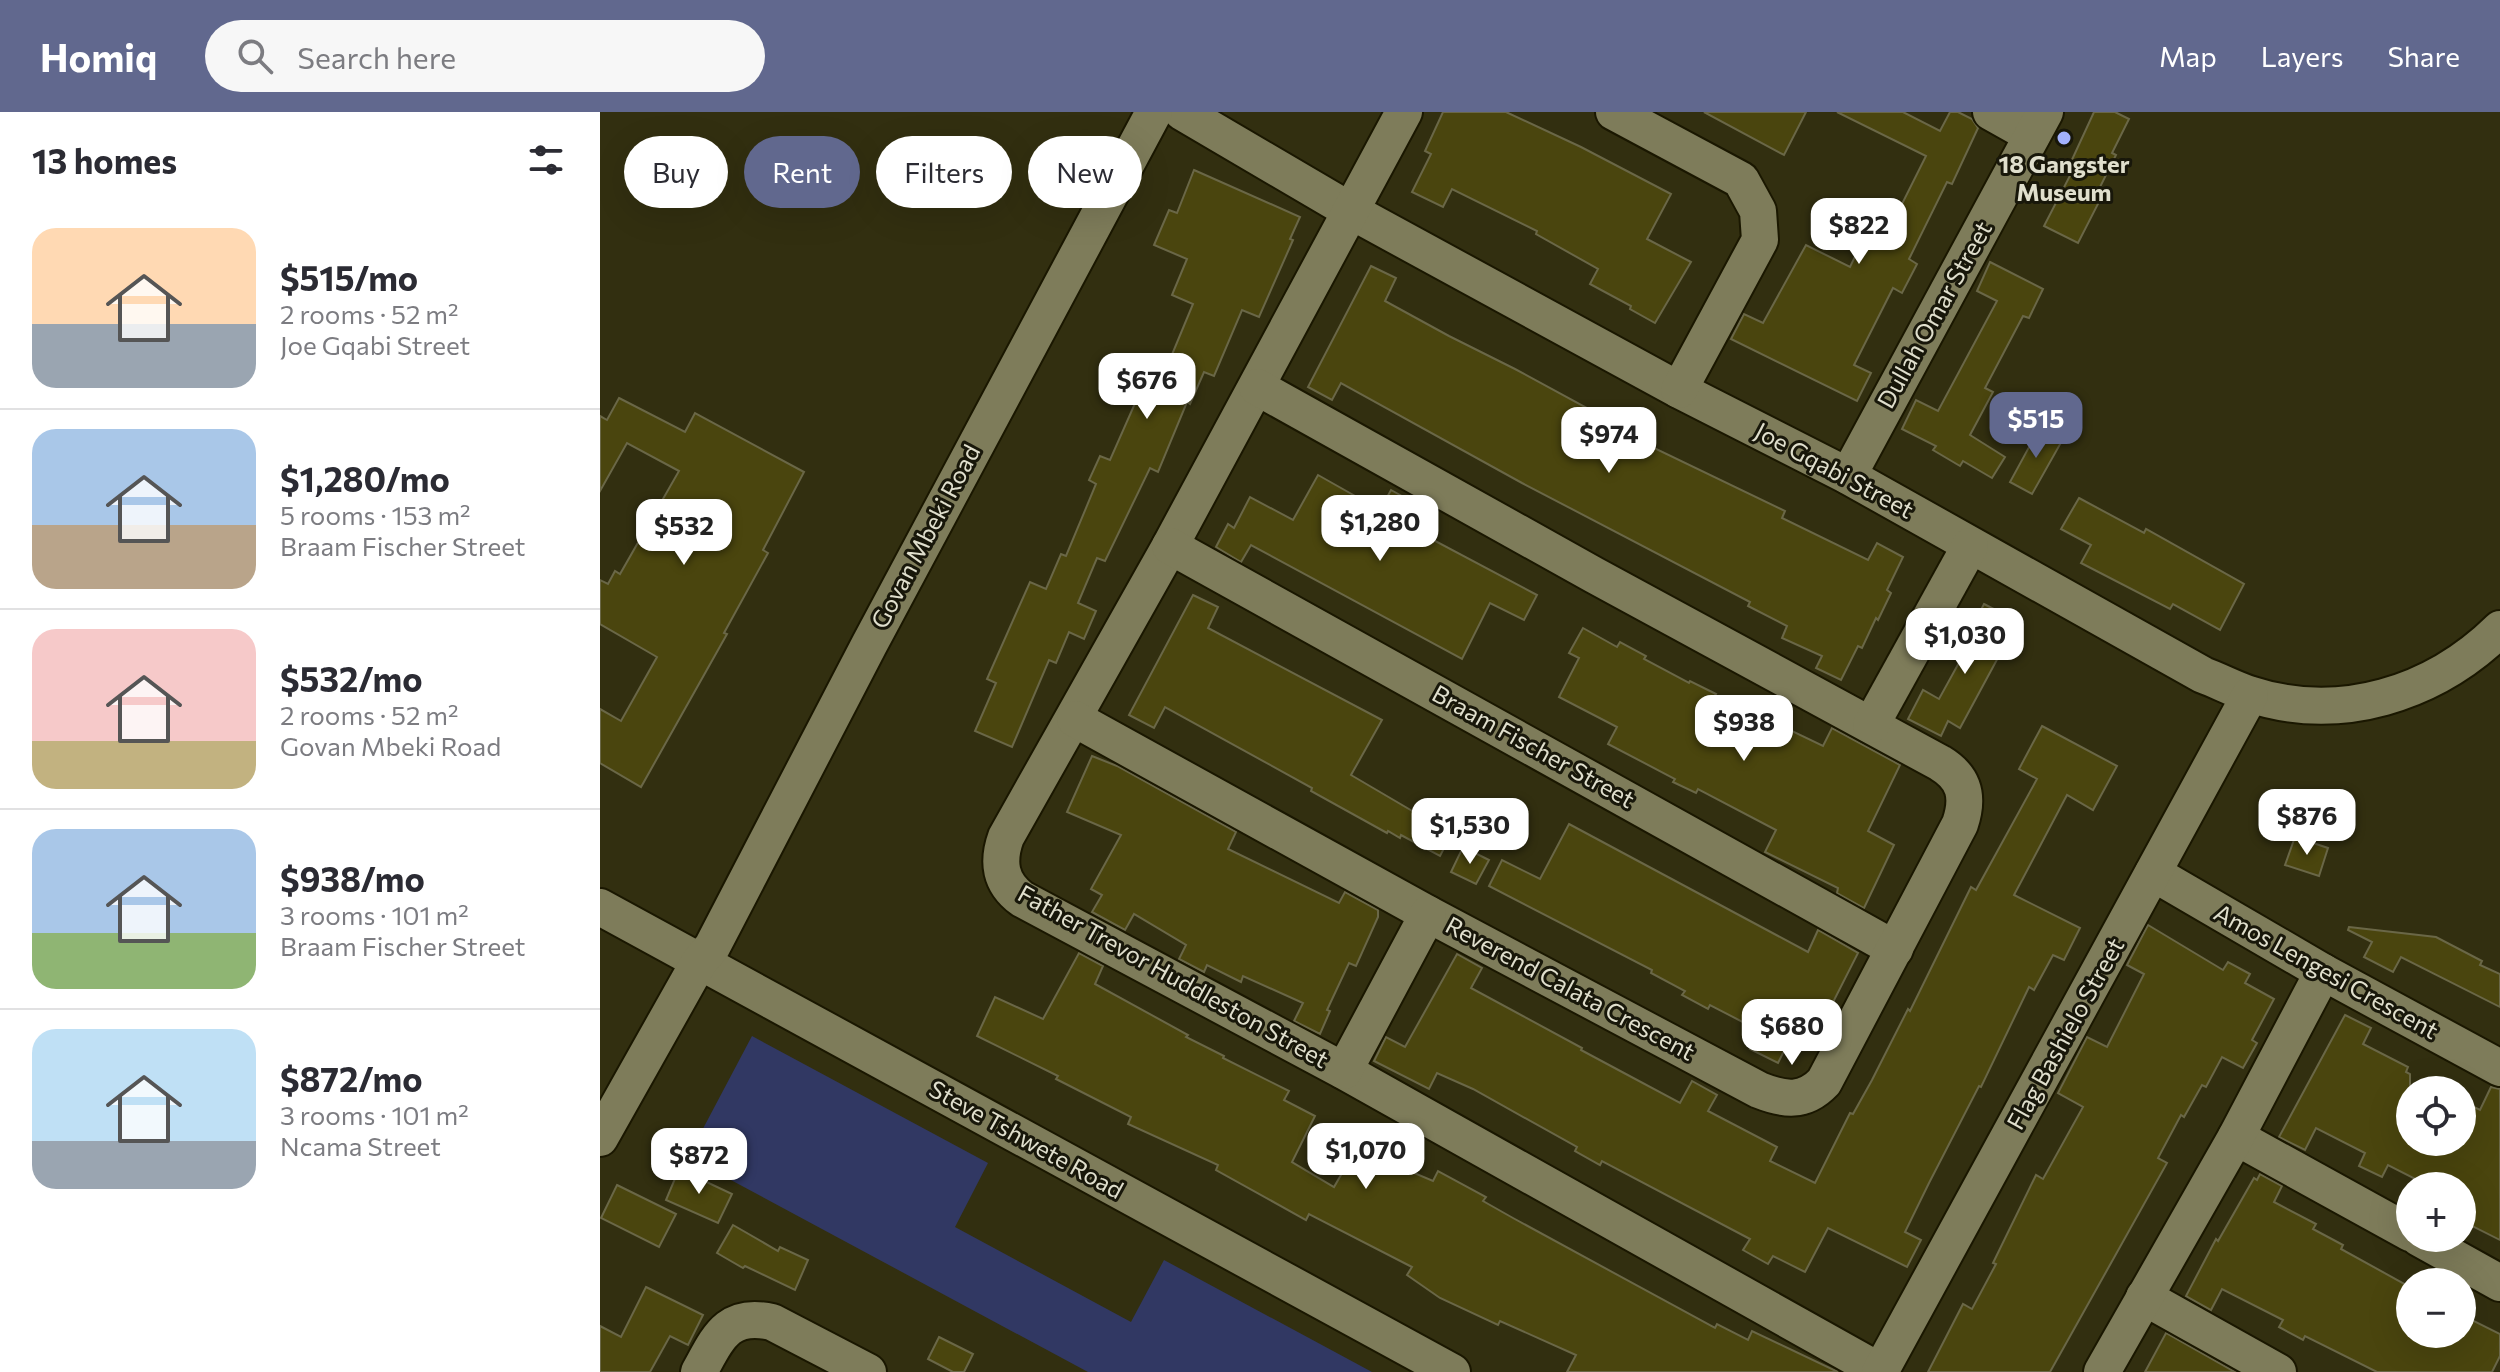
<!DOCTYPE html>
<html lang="en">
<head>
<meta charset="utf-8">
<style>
	body { margin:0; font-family:Commissioner,sans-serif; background:#f7f7f7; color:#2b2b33; height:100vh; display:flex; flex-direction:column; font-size:30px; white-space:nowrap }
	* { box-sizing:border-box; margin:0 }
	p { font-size:26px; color:#7c7c81 }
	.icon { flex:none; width:44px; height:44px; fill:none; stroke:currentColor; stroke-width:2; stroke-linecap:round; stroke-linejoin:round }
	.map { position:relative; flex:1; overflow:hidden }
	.sheet { display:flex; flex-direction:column; background:#fff; width:600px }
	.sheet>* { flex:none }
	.guide { position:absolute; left:24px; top:24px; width:760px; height:72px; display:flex; gap:16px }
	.fabs { position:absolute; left:1796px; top:964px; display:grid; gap:16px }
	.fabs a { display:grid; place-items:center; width:80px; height:80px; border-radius:50%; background:#fff; box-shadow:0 8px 32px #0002; font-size:40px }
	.price { position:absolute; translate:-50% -68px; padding:0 18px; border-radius:16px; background:#fff; color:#222; font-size:26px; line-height:52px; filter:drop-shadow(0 2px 4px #0008) }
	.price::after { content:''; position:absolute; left:50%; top:48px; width:24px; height:18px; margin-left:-12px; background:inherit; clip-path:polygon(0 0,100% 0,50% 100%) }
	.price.on { background:#61688e; color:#fff }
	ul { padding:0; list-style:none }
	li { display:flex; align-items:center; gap:24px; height:200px; padding:0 32px }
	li+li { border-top:2px solid #e1e1e2 }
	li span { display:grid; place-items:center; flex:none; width:224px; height:160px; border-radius:24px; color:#555 }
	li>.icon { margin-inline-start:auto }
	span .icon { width:96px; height:96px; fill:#fffc; stroke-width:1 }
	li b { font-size:34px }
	h2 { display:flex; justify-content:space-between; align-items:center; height:96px; padding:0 32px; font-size:34px }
	.chip { padding:0 28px; border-radius:36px; background:#fff; box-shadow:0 8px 32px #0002; font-size:28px; line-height:72px }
	.chip.on { background:#61688e; color:#fff }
	header { display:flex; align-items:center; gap:48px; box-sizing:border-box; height:112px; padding:0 40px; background:#61688e; color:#fff }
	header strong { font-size:38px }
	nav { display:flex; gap:44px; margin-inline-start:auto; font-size:28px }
	.search { width:560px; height:72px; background:#f7f7f7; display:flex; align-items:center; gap:20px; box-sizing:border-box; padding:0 28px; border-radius:44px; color:#7c7c81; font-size:30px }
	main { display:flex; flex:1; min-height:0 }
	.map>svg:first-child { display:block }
	.green { fill:#313863 }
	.building { fill:#4a450e; stroke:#6a6747; stroke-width:2 }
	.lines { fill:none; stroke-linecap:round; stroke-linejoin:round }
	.minor-casing { stroke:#1a1700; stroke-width:40 }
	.minor { stroke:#7e7c5a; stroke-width:36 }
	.poi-dot { fill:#a3b2fd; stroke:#18170a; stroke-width:3 }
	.labels { text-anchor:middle; stroke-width:6; stroke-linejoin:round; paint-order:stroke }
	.poi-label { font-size:24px; font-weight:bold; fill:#e0dfcd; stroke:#18170a }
	.street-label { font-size:24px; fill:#e0dfcd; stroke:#18170a }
</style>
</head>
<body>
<header>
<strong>Homiq</strong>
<div class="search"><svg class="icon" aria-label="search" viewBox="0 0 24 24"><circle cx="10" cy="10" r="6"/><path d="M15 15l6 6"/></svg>Search here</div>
<nav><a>Map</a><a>Layers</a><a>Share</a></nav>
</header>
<main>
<section class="sheet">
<h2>13 homes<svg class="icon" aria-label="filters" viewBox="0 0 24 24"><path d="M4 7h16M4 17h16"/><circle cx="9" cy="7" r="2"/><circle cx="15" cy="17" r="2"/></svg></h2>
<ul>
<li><span style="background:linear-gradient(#ffd9b3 60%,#9aa5b1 0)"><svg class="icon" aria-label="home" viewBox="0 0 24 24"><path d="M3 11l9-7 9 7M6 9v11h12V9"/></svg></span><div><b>$515/mo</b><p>2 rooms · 52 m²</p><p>Joe Gqabi Street</p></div></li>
<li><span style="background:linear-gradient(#a9c7e8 60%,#b9a48a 0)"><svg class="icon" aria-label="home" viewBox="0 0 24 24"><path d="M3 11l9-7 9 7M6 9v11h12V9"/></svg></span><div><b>$1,280/mo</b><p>5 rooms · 153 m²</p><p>Braam Fischer Street</p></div></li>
<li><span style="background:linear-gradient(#f6c9c9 70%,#c2b280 0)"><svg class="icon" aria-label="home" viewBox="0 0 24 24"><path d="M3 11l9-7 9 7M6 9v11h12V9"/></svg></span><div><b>$532/mo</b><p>2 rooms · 52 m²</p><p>Govan Mbeki Road</p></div></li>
<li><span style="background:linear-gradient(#a9c7e8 65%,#8fb573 0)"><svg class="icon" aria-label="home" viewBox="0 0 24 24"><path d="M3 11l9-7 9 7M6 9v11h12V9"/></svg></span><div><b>$938/mo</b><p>3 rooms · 101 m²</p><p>Braam Fischer Street</p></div></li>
<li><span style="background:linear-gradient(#bfe0f5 70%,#9aa5b1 0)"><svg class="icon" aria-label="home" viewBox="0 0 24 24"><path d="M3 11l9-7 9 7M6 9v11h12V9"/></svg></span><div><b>$872/mo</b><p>3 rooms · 101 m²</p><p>Ncama Street</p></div></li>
</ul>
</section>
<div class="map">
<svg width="1900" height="1260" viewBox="0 0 1900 1260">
	<rect width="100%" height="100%" fill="#322f10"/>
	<!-- green -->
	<path class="green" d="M152,924l236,127 -33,64 176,95 33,-62 208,112h-284l-400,-215z"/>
	<!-- building -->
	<g class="building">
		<path d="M843,0h63l75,35 90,47 -24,45 44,23 -36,61 -25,-14 1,-3 -41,-22 8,-15 -62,-35 1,-3 -85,-42 -9,18 -31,-15 19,-38 -6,-3z"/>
		<path d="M1104,0h102l-22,43z"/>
		<path d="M1237,0h66l37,19 10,-19h8l14,7 6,9 -26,56 -5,-2 -38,77 8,5 -15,29 -9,-5 -39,77 17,8 -14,28 -126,-62 13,-25 19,9 43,-78 44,22 30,-62 17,9 29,-58z"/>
		<path d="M1494,0h21l14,7 -17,34 4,2 -21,42 5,3 -22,43 -34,-17 31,-60 -5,-2z"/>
		<path d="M594,58l106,47 -10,22 3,1 -34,77 -17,-7 -28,66 -10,-4 -14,32 -3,-2 -29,70 -8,-4 -45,93 -8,-3 -19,45 18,8 -12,28 -15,-7 -13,31 -7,-3 -37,87 -37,-16 21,-48 -9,-4 43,-97 16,7 15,-35 5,2 30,-72 -7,-4 11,-24 10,4 30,-68 14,6 39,-94 -21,-9 15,-36 -33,-14 15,-35 8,3z"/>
		<path d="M1390,150l53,27 -14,29 -6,-2 -38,72 8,4 -23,43 35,22 -13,21 -29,-17 -3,5 -27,-16 3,-4 -34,-17 14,-29 22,11 59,-110 -20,-10z"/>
		<path d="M771,154l25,12 -11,23 64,35 66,33 140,76 -1,3 131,63 -3,7 86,42 9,-17 26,14 -16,33 4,3 -13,27 -2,-2 -14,30 -4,-2 -17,34 -25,-12 6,-12 -40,-18 5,-12 -39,-20 2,-4 -228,-119 -181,-100 -9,17 -24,-13z"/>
		<path d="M19,286l66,34 10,-19 109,59 -41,78 5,3 -44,80 3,1 -86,153 -41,-24v-54l21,12 36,-64 -57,-33v-44l8,4 7,-13 5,3 59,-103 -52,-28 -27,48v-75l7,4z"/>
		<path d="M1440,315l23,12 -31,55 -22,-12z"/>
		<path d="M718,363l62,35 11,-20 25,14 -11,21 132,70 -13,25 -34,-17 -28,56 -211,-114 -10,17 -25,-15 12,-23 6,4 16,-31 43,23z"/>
		<path d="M1479,386l65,35 2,-4 98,55 -24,46 -47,-26 -3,5 -89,-46 10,-18 -30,-16z"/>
		<path d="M593,483l25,12 -10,21 174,92 -31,55 75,44 1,-1 26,13 -13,25 -39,-21 -1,3 -12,-7 -1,2 -76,-42 1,-3 -147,-81 -11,21 -25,-13z"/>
		<path d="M1384,492l29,15 -18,33 5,2 -40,74 -12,-7 -7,15 -33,-17 15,-29 16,9 38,-69 -5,-3z"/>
		<path d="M983,516l34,19 3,-5 26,14 -2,3 45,24 1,-2 26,13 -2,3 74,37 2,-4 33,16 9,-18 68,37 -32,66 26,14 -30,63 -27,-15 1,-5 -73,-36 11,-22 -78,-41 -2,4 -23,-11 2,-3 -67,-35 9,-17 -58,-30 20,-39 -10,-5z"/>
		<path d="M1442,614l75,40 -24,44 -26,-15 -53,100 66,33 -16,32 -11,-5 -19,35 -5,-3 -48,100 -2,-1 -50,97 -24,49 16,8 -14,27 -79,-39 -23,44 -32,-16 -5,8 -25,-14 7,-11 -148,-78 -2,4 -25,-14 2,-4 -104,-58 -36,-16 -8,16 -55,-28 12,-24 19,10 52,-93 25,14 -11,20 111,60 -1,2 43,23 56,30 12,-22 25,14 -9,16 69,36 -7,14 45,22 35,-70 3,1 19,-34 36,-71 2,2 61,-124 5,3 61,-111 -18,-10z"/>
		<path d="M492,644l25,10 119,66 -8,17 111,54 6,-11 33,18v7l-22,49 -7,-3 -22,47 3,1 -10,23 -26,-13 9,-18 -60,-27 -2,6 -34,-17 -3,7 -25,-13 7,-14 -52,-31 -9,16 -33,-18 10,-17 -11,-6 30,-54 -54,-23z"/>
		<path d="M969,712l239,128 10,-22 40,23 -33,65 7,4 -15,28 -26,-13 -13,26 -28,-14 10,-18 -50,-26 -2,4 -26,-14 3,-4 -34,-18 1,-3 -163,-84 13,-26 38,19z"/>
		<path d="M1695,725l33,11 -9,28 -34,-11z"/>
		<path d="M863,735l26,13 -13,24 -25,-12z"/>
		<path d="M1548,813l75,45 5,-8 22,12 -5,9 29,16 -22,41 5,3 -14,25 -21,-11 -16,30 -4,-2 -18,32 -3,-2 -23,43 9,5 -117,209h-122l35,-68 9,5 24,-45 -3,-1 43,-88 7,4 40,-72 -25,-14 29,-56 20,10 37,-73 -17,-9z"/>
		<path d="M1749,815l87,10 46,24 -2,4 20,9v33l-99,-50 -8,15 -29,-15 8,-15 -24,-12z"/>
		<path d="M479,841l24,13 -8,18 93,51 -2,2 38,19 -1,2 66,33 -5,9 31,16 -23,46 42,25 30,-52 23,14 -6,10 52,22 5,-10 48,26 -3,4 30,17 202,110 2,-4 31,16 4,-9 86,41h-271l9,-17 -76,-34 -2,4 -58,-27 -33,-23 5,-8 -103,-53 -3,6 -90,-50 2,-5 -90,-41 3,-7 -75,-38 2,-3 -81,-40 18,-39 48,22z"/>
		<path d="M1745,903l26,13 -8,16 45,23 -2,5 4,2v68h52v-41l18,9 11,-23 9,2v151l-38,-19v-35h-33l-41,-21 -6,12 -23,-11 6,-13 -49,-25 -11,22 -26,-13z"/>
		<path d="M79,1057l53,25 -14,29 -52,-23z"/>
		<path d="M1660,1062l22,12 -8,16 42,22 -3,5 30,16 -2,4 69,38v47h52v-19l38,19v22l-8,16h-115l-72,-36 -2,4 -24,-13 4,-7 -61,-31 -11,21 -25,-14 30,-57 2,2 36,-63 3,2z"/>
		<path d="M17,1073l59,29 -17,33 -58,-29z"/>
		<path d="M133,1113l45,26 2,-4 28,13 -13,30 -50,-24 -2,2 -26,-15z"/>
		<path d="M46,1175l57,28 -15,30 -18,-9 -20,36h-50v-46l21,11z"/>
		<path d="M1566,1221l69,39h-90z"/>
		<path d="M339,1225l34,17 -9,18h-11l-25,-13z"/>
	</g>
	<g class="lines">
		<defs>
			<g id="minor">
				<path d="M582,0l167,98 330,180 169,86 355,199c16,6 31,14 46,19 91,30 185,0 251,-65"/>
				<path d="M804,0l-234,434 -164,291c-9,25 -6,46 16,62l322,172 537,301"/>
				<path d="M1014,0l127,68 17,31 2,29 -81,150"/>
				<path d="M1391,0l41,23"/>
				<path d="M1248,364l197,-364"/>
				<path d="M570,434l725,403"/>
				<path d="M475,607l353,195 331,176c25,10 45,13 65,-8l136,-258c9,-27 5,-46 -20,-61l-346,-188 -337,-188"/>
				<path d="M1271,613l99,-179"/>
				<path d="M1553,761l170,99 177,96"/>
				<path d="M0,795l852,465"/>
				<path d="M744,959l84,-157"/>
				<path d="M1636,1025l174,96"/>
				<path d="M0,1026l99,-176 13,-15 157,-302 285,-533"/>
				<path d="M1819,1126l81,45"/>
				<path d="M1544,1185l134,75"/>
				<path d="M99,1260c19,-34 28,-60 73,-50l96,50"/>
				<path d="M1280,1260l370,-677"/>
				<path d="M1502,1260l134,-235 87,-165"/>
			</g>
		</defs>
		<!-- minor casing -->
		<use href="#minor" class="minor-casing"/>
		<!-- minor -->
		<use href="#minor" class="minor"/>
	</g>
	<!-- markers -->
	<circle class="poi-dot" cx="1464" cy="26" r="8"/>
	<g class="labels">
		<!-- poi labels -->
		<g class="poi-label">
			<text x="1464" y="61">18 Gangster<tspan x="1464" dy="28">Museum</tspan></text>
		</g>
		<!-- street labels -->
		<g class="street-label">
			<text transform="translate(1335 203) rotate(-61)" y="8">Dullah Omar Street</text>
			<text transform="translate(1234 359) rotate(28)" y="8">Joe Gqabi Street</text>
			<text transform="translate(326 425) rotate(-62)" y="8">Govan Mbeki Road</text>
			<text transform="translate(933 635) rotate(29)" y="8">Braam Fischer Street</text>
			<text transform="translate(1726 860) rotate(29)" y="8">Amos Lengesi Crescent</text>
			<text transform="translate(573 865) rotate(29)" y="8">Father Trevor Huddleston Street</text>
			<text transform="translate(970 877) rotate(28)" y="8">Reverend Calata Crescent</text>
			<text transform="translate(1466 922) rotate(-61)" y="8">Flag Bashielo Street</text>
			<text transform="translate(426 1028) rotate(29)" y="8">Steve Tshwete Road</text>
		</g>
	</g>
</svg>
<div class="fabs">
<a><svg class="icon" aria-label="locate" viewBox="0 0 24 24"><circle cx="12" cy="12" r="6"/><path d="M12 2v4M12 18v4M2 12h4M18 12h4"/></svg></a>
<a>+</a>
<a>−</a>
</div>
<b class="price" style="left:1259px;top:154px">$822</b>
<b class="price" style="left:547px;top:309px">$676</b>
<b class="price on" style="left:1436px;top:348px">$515</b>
<b class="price" style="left:1009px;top:363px">$974</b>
<b class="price" style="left:780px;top:451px">$1,280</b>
<b class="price" style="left:84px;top:455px">$532</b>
<b class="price" style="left:1365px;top:564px">$1,030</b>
<b class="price" style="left:1144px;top:651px">$938</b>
<b class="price" style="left:1707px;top:745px">$876</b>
<b class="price" style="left:870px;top:754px">$1,530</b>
<b class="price" style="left:1192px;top:955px">$680</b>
<b class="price" style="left:766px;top:1079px">$1,070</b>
<b class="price" style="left:99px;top:1084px">$872</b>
<div class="guide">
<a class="chip">Buy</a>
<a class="chip on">Rent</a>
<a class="chip">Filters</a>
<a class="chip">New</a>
</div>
</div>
</main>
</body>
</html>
